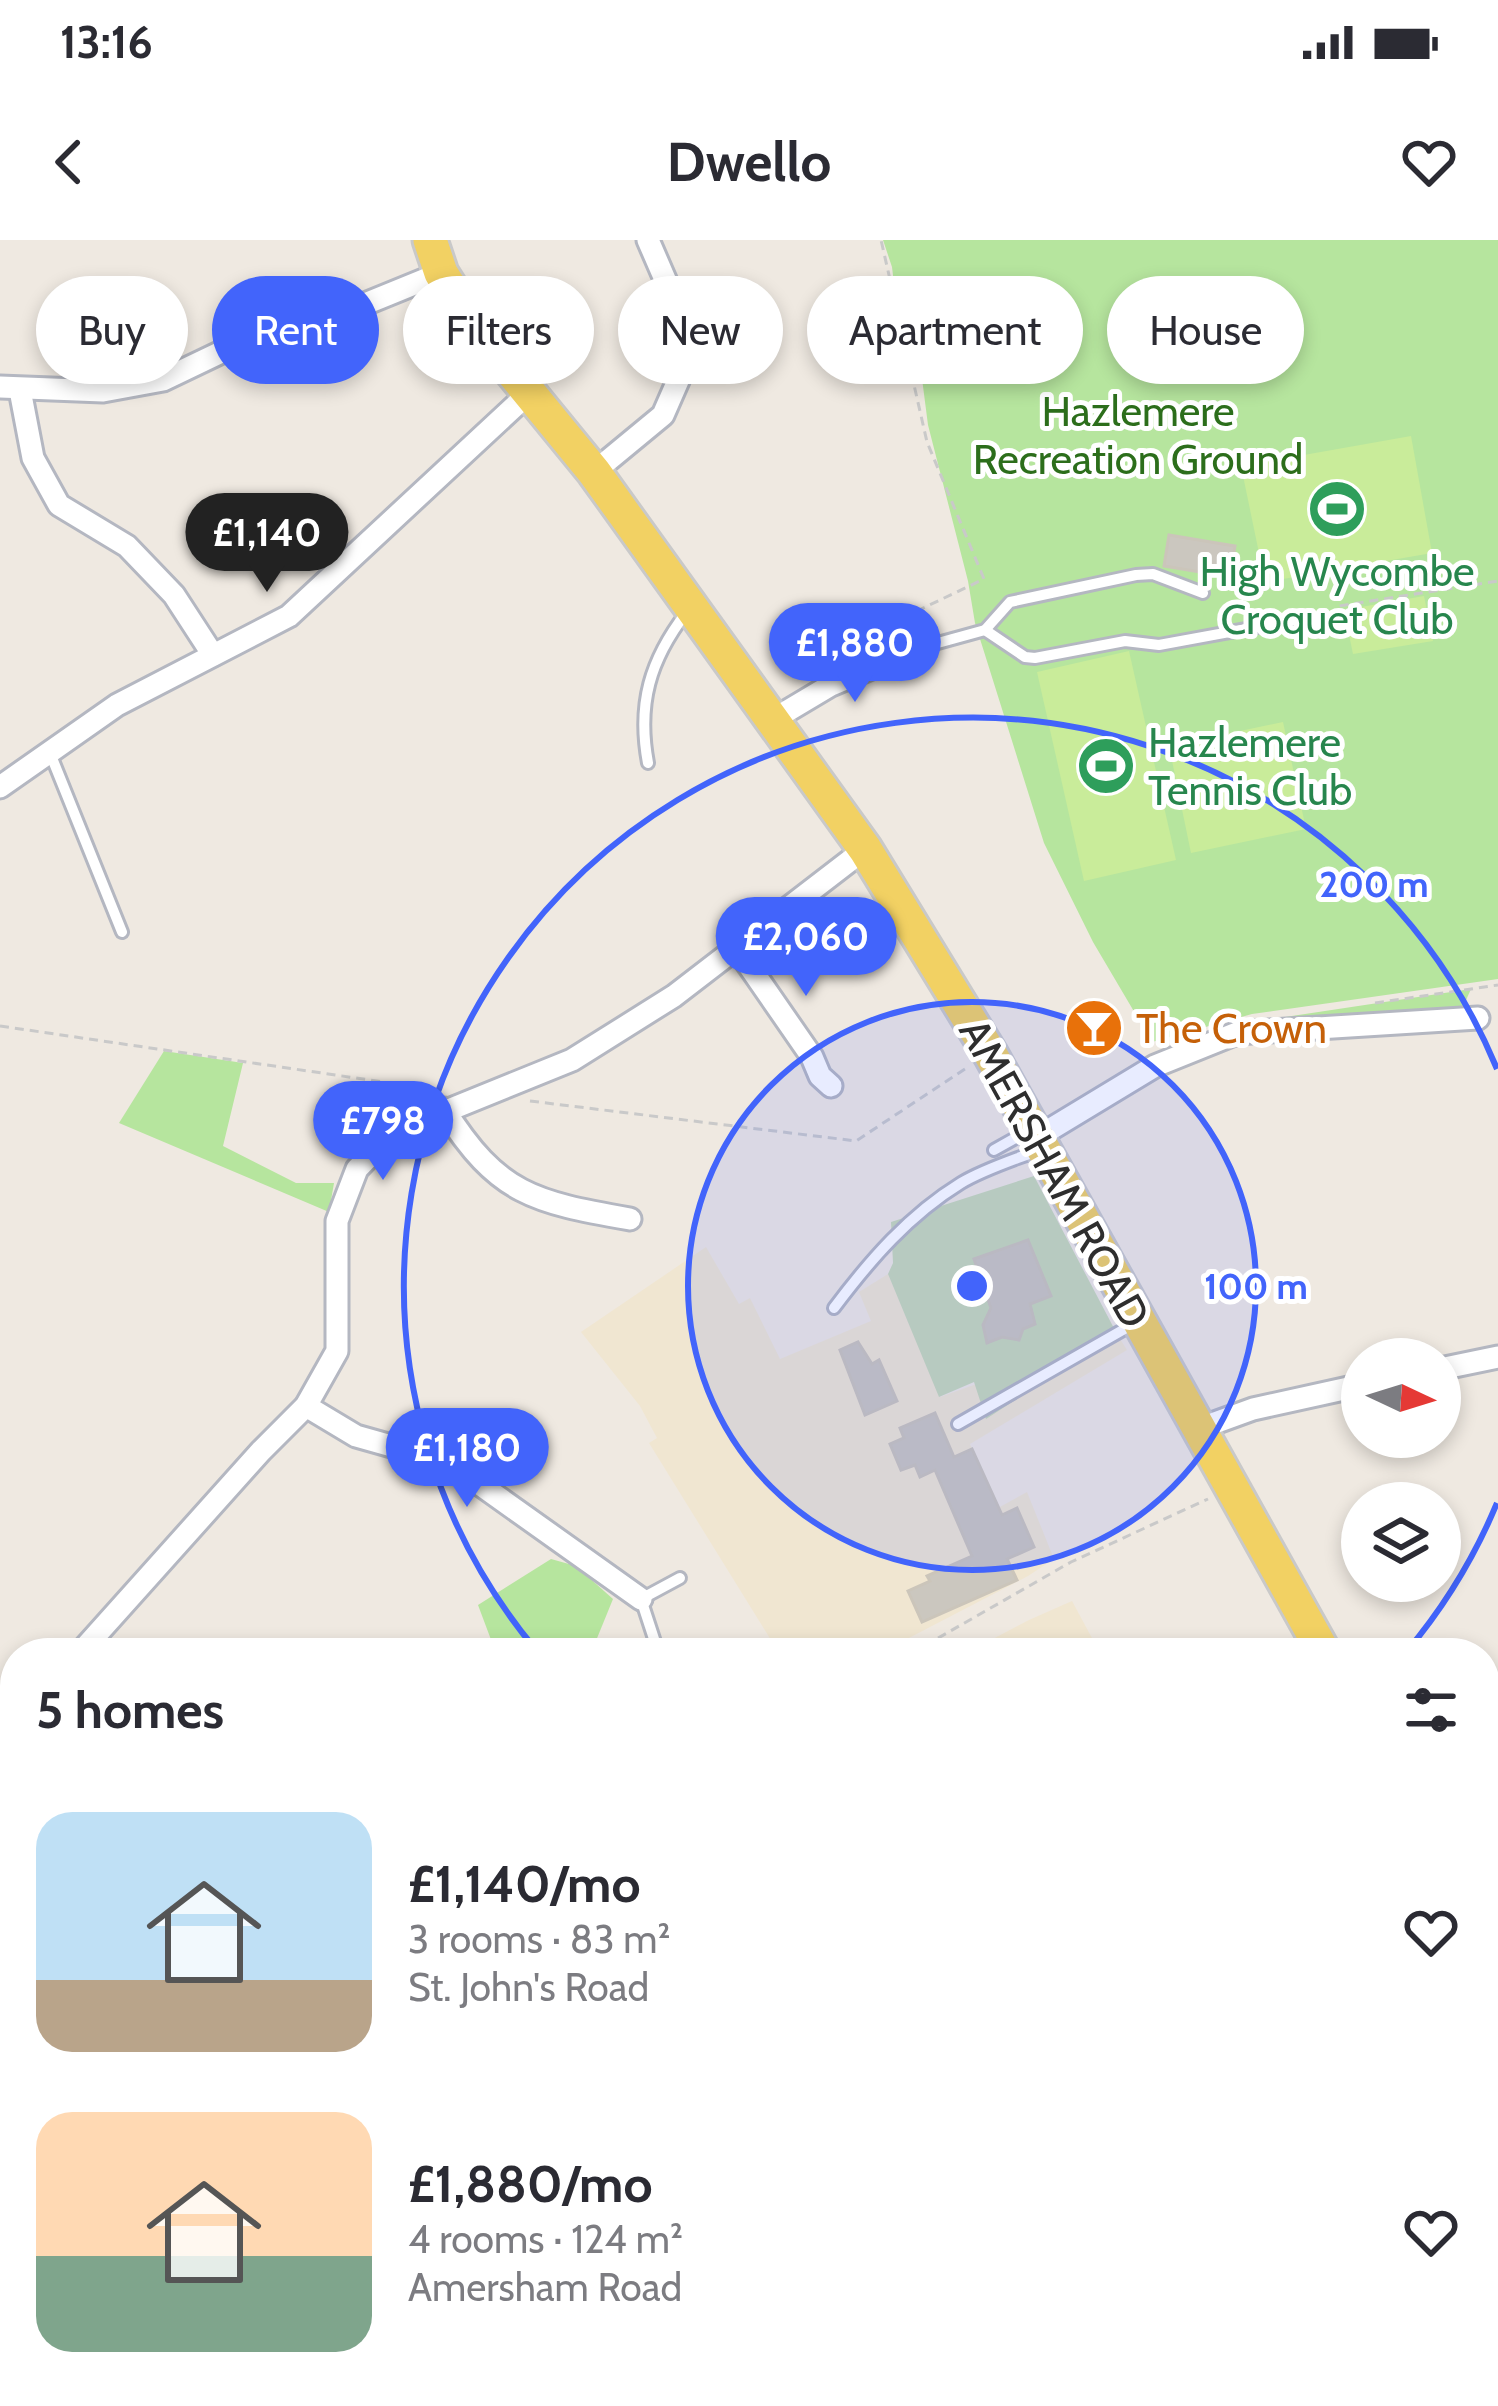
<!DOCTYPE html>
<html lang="en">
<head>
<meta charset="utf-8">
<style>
	body { margin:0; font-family:Cabin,sans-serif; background:#f7f7f7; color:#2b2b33; height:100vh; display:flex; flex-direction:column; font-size:45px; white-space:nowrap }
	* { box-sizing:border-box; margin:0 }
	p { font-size:39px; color:#7c7c81 }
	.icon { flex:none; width:66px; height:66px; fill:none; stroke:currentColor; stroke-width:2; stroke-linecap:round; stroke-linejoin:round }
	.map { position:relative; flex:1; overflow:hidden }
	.drawer { position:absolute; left:0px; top:1398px; width:1500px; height:768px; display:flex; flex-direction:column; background:#fff; border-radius:48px 48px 0 0; box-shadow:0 6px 18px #0003 }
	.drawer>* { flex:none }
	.hud { position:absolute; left:36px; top:36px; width:1428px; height:108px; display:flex; gap:24px }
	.needle { width:78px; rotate:94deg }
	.buttons { position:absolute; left:1341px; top:1098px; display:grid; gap:24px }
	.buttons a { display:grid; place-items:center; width:120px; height:120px; border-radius:50%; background:#fff; box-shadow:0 6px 18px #0003; font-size:60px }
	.price { position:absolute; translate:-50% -102px; padding:0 27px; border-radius:42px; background:#4264fb; color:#fff; font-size:39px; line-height:78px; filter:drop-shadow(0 3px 6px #0008) }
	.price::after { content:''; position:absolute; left:50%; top:72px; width:36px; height:27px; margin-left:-18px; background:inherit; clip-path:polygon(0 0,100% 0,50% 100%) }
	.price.on { background:#222; color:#fff }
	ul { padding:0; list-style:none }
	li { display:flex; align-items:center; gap:36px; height:300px; padding:0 36px }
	li span { display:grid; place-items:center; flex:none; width:336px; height:240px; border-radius:36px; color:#555 }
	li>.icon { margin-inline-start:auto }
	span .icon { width:144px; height:144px; fill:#fffc; stroke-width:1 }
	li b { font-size:51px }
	h2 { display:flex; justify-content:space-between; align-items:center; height:144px; padding:0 36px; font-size:51px }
	.tag { padding:0 42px; border-radius:54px; background:#fff; box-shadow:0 6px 18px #0003; font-size:42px; line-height:108px }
	.tag.on { background:#4264fb; color:#fff }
	.status { display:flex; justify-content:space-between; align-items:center; height:84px; padding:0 60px; background:#fff; direction:ltr }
	.status svg { height:33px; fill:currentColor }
	header { display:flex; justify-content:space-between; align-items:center; height:156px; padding:0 36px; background:#fff; font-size:54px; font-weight:700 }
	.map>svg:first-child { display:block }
	.education { fill:#f0e6d1 }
	.green { fill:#b6e59e }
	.cemetery { fill:#c8d9b8 }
	.pitch { fill:#c9ec9a }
	.building { fill:#cbc7bf; stroke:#cbc5ba; stroke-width:3 }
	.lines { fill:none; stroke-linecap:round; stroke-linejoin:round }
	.lane-casing { stroke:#b4b7c1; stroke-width:16 }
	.street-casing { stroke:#b4b7c1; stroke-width:27 }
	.primary-casing { stroke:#c9c9c9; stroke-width:39 }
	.path { stroke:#c9c9c9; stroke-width:3; stroke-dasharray:9 6; stroke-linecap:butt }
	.lane { stroke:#fff; stroke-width:10 }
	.street { stroke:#fff; stroke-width:21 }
	.primary { stroke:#f2d163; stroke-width:33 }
	.ring { fill:none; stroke:#4264fb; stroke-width:6 }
	.labels { text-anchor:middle; stroke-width:10; stroke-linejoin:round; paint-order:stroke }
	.park-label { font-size:42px; fill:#2c6e1b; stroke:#fff }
	.leisure-label { font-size:42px; fill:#27864d; stroke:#fff }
	.food-label { font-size:42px; fill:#c56008; stroke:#fff; text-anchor:start }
	.street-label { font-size:42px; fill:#2e2e2e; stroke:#fff }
	.centre { fill:#4264fb; stroke:#fff; stroke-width:6 }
	.ring-label { font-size:36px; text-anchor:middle; font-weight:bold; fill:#4264fb; stroke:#fff; stroke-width:10; stroke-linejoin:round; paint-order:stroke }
</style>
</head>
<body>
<div class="status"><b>13:16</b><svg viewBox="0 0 49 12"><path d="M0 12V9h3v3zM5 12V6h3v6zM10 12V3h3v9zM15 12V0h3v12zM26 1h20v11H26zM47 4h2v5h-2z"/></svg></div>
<header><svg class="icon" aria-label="back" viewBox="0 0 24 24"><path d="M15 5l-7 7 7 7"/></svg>Dwello<svg class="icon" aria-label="heart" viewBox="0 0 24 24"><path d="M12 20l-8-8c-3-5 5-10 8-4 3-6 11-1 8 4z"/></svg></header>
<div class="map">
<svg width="1498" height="2166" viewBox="0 0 1498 2166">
	<rect width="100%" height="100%" fill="#efe9e1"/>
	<!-- education -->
	<g class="education">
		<path d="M706,1007l33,57 11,-6 30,61 91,-38 -12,-29 29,-18 52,123 177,-63 10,16 -157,94 28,64 29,-16 27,67 -26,17 -148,77h-101l-130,-210 8,-5 -17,-32 -59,-74z"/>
		<path d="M1072,1361l28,52h-134l63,-33z"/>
		<path d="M15,1887v264h687l-14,15h-688v-267z"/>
	</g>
	<!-- green -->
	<g class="green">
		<path d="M883,0h615v739l-246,35 -100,28 -59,-100 -49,-99 -69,-220 -7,-42 -40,-156 -12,-93 -20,-32 -4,-33z"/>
		<path d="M1471,749l-8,18 -228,24 -3,-6z"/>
		<path d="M164,811l79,12 -20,83 73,37h38l-5,29 -210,-89z"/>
		<path d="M551,1319l25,7 37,33 -22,54h-95l-18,-48z"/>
	</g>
	<!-- cemetery -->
	<path class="cemetery" d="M1034,936l83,158 -131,85 -12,-37 -35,15 -51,-123 5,-11 -2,-41z"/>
	<!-- pitch -->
	<g class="pitch">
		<path d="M1411,196l21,117 -167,29 -24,-116z"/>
		<path d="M1424,356l9,45 -80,13 -9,-44z"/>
		<path d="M1129,411l47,209 -92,21 -47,-209z"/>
		<path d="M1283,482l23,107 -115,24 -22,-107z"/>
	</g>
	<!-- building -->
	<g class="building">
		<path d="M1169,295l66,11 -5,31 -66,-11z"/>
		<path d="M1028,1000l23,56 -21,8 5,20 -12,5 -4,11 -17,-3 -15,6 -4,-18 8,-17 -17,-49z"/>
		<path d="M858,1102l14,22 7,-4 18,41 -32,14 -25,-65z"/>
		<path d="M935,1173l19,44 18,-8 30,66 15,-7 17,39 -27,12 10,21 -95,42 -14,-31 22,-10 -3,-5 45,-20 -37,-86 -15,7 -5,-12 -14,5 -11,-26 14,-6 -4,-10z"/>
		<path d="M52,2151h9l11,11 10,-11h70l15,15h-130z"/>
		<path d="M186,2151h45l-14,15h-45z"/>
		<path d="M275,2151h111l-14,15h-82z"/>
		<path d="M486,2151h47l15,15h-40l-8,-8 -8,8h-21z"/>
	</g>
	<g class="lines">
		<defs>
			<g id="lane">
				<path d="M985,390l40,27 10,1 90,-17 34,4 147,-27"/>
				<path d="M916,409l69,-19 25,-28 126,-27 17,-1 50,19"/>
				<path d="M50,513l72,179"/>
				<path d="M648,523c-11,-59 2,-103 38,-150"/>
				<path d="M994,910l34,-19"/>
				<path d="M834,1068c36,-48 75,-93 127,-125 23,-14 53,-23 78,-33"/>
				<path d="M958,1184l177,-101"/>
				<path d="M657,1408l-16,-49 39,-21"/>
				<path d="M565,2151l2,15"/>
				<path d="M1401,2166l17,-15"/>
			</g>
			<g id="street">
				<path d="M0,147l103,4 60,-11 96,-46 79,-19 103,-42"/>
				<path d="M20,150l13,68 26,47 68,41 47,49 39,60"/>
				<path d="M594,232l69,-57 21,-48 -1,-46 -35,-81"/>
				<path d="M774,479l57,-34 85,-36"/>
				<path d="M0,547l117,-82 172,-89 241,-224"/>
				<path d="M738,710l74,107 8,19 11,10"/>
				<path d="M444,869c54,86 90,93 186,110"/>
				<path d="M1036,898l119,-72 82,-33 241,-15"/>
				<path d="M1440,1129l58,-12"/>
				<path d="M306,1166l50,30 71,20 44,22 170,121"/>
				<path d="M1198,1189l55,-20 109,-24"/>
				<path d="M80,1413l181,-202 45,-45 31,-55v-130l20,-52 35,-36 180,-73 102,-64 191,-147"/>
				<path d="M0,1482l15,-13"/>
				<path d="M801,2166l20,-15"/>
				<path d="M1162,2166l5,-15"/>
			</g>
			<g id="primary">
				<path d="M430,0l11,33 32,51 121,148 271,377 126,206 333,598"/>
				<path d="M1485,1662l13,16"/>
			</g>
		</defs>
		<!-- lane casing -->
		<use href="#lane" class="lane-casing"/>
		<!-- street casing -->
		<use href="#street" class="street-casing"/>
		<!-- primary casing -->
		<use href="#primary" class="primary-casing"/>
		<!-- path -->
		<g class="path">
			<path d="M1343,395l-4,-29 159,-25"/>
			<path d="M854,412l42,-31 88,-42 -57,-137 -46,-202"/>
			<path d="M1375,763l123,-18"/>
			<path d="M0,786l438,64"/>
			<path d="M1158,800l3,-13"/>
			<path d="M530,861l326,40 109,-72"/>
			<path d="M912,1413l159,-91 137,-63"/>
			<path d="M880,2151l3,3 5,-2 13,14"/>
			<path d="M970,2151l14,15"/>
			<path d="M1011,2151l13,15"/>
			<path d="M719,2166l7,-7 1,-8"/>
			<path d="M930,2166l12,-15"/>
			<path d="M1053,2166l16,-15"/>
		</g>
		<!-- lane -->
		<use href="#lane" class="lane"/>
		<!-- street -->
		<use href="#street" class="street"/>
		<!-- primary -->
		<use href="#primary" class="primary"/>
	</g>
	<!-- distance rings -->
	<circle cx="972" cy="1046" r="284" fill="#4264fb" fill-opacity=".12"/>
	<g class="ring">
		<circle cx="972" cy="1046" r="284"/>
		<path d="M1497 1263A568 568 0 0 1 1407 1411M537 1411A568 568 0 1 1 1497 829"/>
	</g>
	<!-- icons -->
	<defs>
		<symbol id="stadium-disc" viewBox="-11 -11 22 22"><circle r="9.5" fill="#2e9e5b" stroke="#fff"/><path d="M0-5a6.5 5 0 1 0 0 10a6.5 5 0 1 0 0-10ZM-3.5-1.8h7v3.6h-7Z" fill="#fff"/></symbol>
		<symbol id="bar-disc" viewBox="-11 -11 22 22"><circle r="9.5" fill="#e8710a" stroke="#fff"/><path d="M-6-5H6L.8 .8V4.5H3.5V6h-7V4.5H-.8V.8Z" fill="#fff"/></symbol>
	</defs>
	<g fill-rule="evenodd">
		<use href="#stadium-disc" x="1304" y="236" width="66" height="66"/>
		<use href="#stadium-disc" x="1073" y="493" width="66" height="66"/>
		<use href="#bar-disc" x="1061" y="755" width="66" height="66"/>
	</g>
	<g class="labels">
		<!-- park labels -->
		<g class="park-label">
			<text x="1138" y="186">Hazlemere<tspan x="1138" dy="48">Recreation Ground</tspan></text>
		</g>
		<!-- leisure labels -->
		<g class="leisure-label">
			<text x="1337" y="346">High Wycombe<tspan x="1337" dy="48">Croquet Club</tspan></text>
			<text x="1148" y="517" text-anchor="start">Hazlemere<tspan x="1148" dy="48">Tennis Club</tspan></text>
		</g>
		<!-- food labels -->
		<g class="food-label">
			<text x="1136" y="803">The Crown</text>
		</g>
		<!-- street labels -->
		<g class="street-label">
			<text transform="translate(1055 933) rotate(61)" y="15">AMERSHAM ROAD</text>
		</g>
	</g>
	<circle cx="972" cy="1046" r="18" class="centre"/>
	<g class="ring-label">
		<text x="1374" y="657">200 m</text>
		<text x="1256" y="1059">100 m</text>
	</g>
</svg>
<div class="buttons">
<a><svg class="needle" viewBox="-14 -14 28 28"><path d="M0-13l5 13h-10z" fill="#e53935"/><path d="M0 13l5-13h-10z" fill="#7c7c81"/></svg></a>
<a><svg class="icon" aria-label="layers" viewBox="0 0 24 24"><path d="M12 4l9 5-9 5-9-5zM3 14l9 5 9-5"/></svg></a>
</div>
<b class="price on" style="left:267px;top:355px">£1,140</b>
<b class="price" style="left:855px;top:465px">£1,880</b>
<b class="price" style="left:806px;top:759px">£2,060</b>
<b class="price" style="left:383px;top:943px">£798</b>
<b class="price" style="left:467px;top:1270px">£1,180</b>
<div class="hud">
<a class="tag">Buy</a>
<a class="tag on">Rent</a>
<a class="tag">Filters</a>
<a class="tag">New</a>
<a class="tag">Apartment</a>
<a class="tag">House</a>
</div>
<section class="drawer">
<h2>5 homes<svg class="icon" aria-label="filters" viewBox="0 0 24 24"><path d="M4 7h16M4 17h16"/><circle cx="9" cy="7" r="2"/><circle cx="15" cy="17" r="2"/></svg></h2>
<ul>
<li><span style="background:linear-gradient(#bfe0f5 70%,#b9a48a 0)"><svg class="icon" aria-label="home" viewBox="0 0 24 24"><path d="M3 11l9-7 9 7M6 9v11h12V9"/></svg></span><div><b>£1,140/mo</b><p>3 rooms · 83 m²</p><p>St. John's Road</p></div><svg class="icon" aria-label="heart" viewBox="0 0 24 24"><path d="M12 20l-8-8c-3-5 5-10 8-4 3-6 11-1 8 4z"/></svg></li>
<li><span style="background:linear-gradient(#ffd9b3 60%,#7fa58c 0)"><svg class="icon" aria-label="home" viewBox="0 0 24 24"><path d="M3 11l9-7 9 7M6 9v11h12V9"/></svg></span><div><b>£1,880/mo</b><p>4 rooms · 124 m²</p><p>Amersham Road</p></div><svg class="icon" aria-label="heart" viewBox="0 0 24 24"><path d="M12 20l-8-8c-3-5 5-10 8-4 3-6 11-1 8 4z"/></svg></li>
</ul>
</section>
</div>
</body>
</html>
